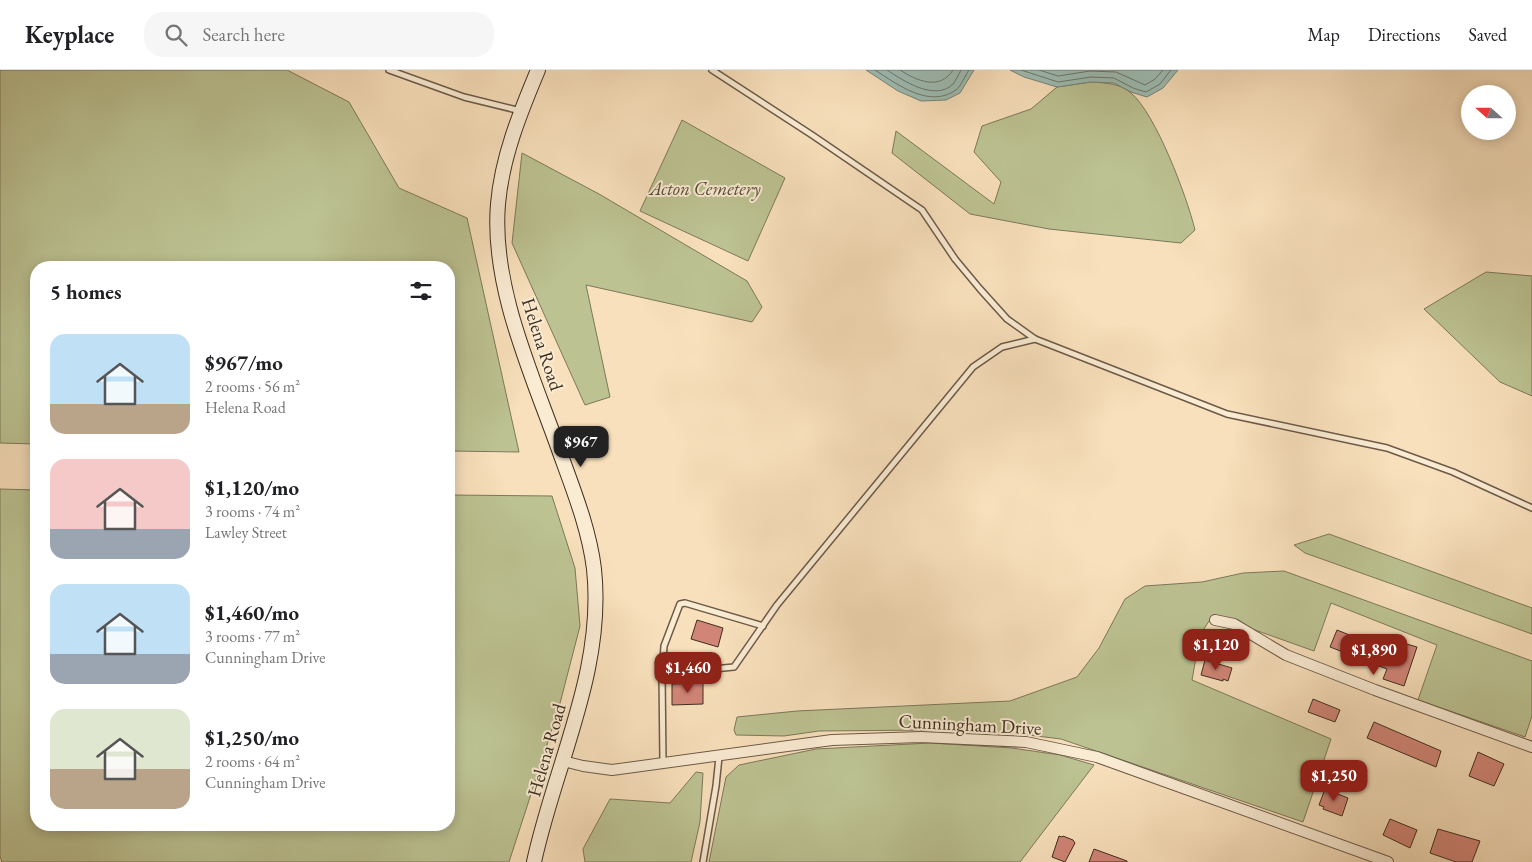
<!DOCTYPE html>
<html lang="en">
<head>
<meta charset="utf-8">
<style>
	body { margin:0; font-family:"EB Garamond",serif; background:#f6f6f6; color:#202124; height:100vh; display:flex; flex-direction:column; font-size:19px; white-space:nowrap }
	* { box-sizing:border-box; margin:0 }
	p { font-size:16px; color:#757577 }
	.icon { flex:none; width:28px; height:28px; fill:none; stroke:currentColor; stroke-width:2; stroke-linecap:round; stroke-linejoin:round }
	.map { position:relative; flex:1; overflow:hidden }
	.sheet { position:absolute; left:30px; top:191px; width:425px; height:570px; display:flex; flex-direction:column; background:#fff; border-radius:20px; box-shadow:0 2px 12px #0003 }
	.sheet>* { flex:none }
	.needle { width:32px; rotate:291deg }
	.fabs { position:absolute; left:1461px; top:15px; display:grid; gap:10px }
	.fabs a { display:grid; place-items:center; width:55px; height:55px; border-radius:50%; background:#fff; box-shadow:0 2px 12px #0003; font-size:25px }
	.price { position:absolute; translate:-50% -42px; padding:0 11px; border-radius:10px; background:#8f2418; color:#fff; font-size:16px; line-height:32px; filter:drop-shadow(0 1px 2px #0008) }
	.price::after { content:''; position:absolute; left:50%; top:30px; width:15px; height:11px; margin-left:-8px; background:inherit; clip-path:polygon(0 0,100% 0,50% 100%) }
	.price.active { background:#222; color:#fff }
	ul { padding:0; list-style:none }
	li { display:flex; align-items:center; gap:15px; height:125px; padding:0 20px }
	li span { display:grid; place-items:center; flex:none; width:140px; height:100px; border-radius:15px; color:#555 }
	li>.icon { margin-inline-start:auto }
	span .icon { width:60px; height:60px; fill:#fffc; stroke-width:1 }
	li b { font-size:21px }
	h2 { display:flex; justify-content:space-between; align-items:center; height:60px; padding:0 20px; font-size:21px }
	header { display:flex; align-items:center; gap:30px; box-sizing:border-box; height:70px; padding:0 25px; background:#fff; border-bottom:1px solid #e0e0e0 }
	header strong { font-size:24px }
	nav { display:flex; gap:28px; margin-inline-start:auto; font-size:18px }
	.search { width:350px; height:45px; background:#f6f6f6; display:flex; align-items:center; gap:12px; box-sizing:border-box; padding:0 18px; border-radius:20px; color:#757577; font-size:19px }
	.map>svg:first-child { display:block }
	.green { fill:#bcc292; stroke:#7d785a }
	.water { fill:#9dbdb4; stroke:#778479 }
	.lines { fill:none; stroke-linecap:round; stroke-linejoin:round }
	.shore { stroke:#6e766a; stroke-width:1 }
	.building { fill:#d18577; stroke:#3e2e21 }
	.service-casing { stroke:#6c5a48; stroke-width:8 }
	.minor-casing { stroke:#6c5a48; stroke-width:12 }
	.secondary-casing { stroke:#3e2e21; stroke-width:16 }
	.service { stroke:#faebd3; stroke-width:5 }
	.minor { stroke:#faebd3; stroke-width:10 }
	.secondary { stroke:#faebd3; stroke-width:14 }
	.labels { text-anchor:middle; stroke-width:4; stroke-linejoin:round; paint-order:stroke }
	.park-label { font-size:19px; font-style:italic; fill:#574c38; stroke:#faebd3 }
	.street-label { font-size:19px; fill:#3e2e21; stroke:#faebd3 }
</style>
</head>
<body>
<header>
<strong>Keyplace</strong>
<div class="search"><svg class="icon" aria-label="search" viewBox="0 0 24 24"><circle cx="10" cy="10" r="6"/><path d="M15 15l6 6"/></svg>Search here</div>
<nav><a>Map</a><a>Directions</a><a>Saved</a></nav>
</header>
<div class="map">
<svg width="1532" height="792" viewBox="0 0 1532 792">
	<rect width="100%" height="100%" fill="#f8e0bc"/>
	<filter id="stains"><feTurbulence type="fractalNoise" baseFrequency=".004" numOctaves="4"/><feColorMatrix values="0 0 0 0 .2 0 0 0 0 .09 0 0 0 0 .02 0 0 0 .5 -.17"/></filter>
	<radialGradient id="worn" r=".72"><stop offset=".6" stop-color="#630" stop-opacity="0"/><stop offset="1" stop-color="#630" stop-opacity=".3"/></radialGradient>
	<!-- green -->
	<g class="green">
		<path d="M0,0h287l62,32 50,86 68,30 52,234 -70,-1v-183h-413v176l-36,-1z"/>
		<path d="M1091,12c15,1 28,1 40,11 25,21 56,104 64,137l-14,13 -132,-14 -79,-15 -78,-61 4,-22 98,73 7,-22 -27,-30 8,-26 49,-17 26,-22z"/>
		<path d="M682,50l103,58 -37,83 -108,-50z"/>
		<path d="M522,83l77,41 148,87 15,26 -10,15 -166,-37 24,112 -25,8 -73,-162z"/>
		<path d="M1486,202l46,4v120l-32,-14 -76,-73z"/>
		<path d="M0,419l36,1v335h413v-330l103,1 23,72 5,58 -22,85 -49,151h-507l-2,-6z"/>
		<path d="M1329,464l203,74v26l-227,-81 -11,-8z"/>
		<path d="M1284,501l248,90v55l-7,21 -107,-37 19,-55 -106,-42 -17,48 -101,-36 -13,20 -8,45 139,59 -28,83 -242,-83 -56,-7 -76,-2 -110,1 -35,5 -48,-1 -2,-5 3,-13 60,-6 213,-10 67,-24 22,-29 26,-49 20,-13 57,-4 41,-9z"/>
		<path d="M930,673l82,5 48,7 34,10 -74,97h-311l17,-85 13,-12 77,-16z"/>
		<path d="M696,702l7,1 -3,49 -9,40h-106l-2,-13 27,-50 60,4z"/>
	</g>
	<!-- water -->
	<g class="water">
		<path d="M866,0h108l-14,23 -14,7 -25,1 -23,-10z"/>
		<path d="M1010,0h168l-15,18 -16,9 -16,-5 -17,-9 -23,-1 -34,5 -33,-10z"/>
	</g>
	<g class="lines">
		<!-- shore -->
		<g class="shore">
			<path d="M875,0c22,14 54,39 81,20 5,-4 9,-14 13,-20"/>
			<path d="M887,0c15,10 48,32 66,14 3,-4 6,-10 8,-14"/>
			<path d="M900,0c17,11 40,21 53,0"/>
			<path d="M1021,0l37,12 33,-5 23,1 19,10 13,4 14,-8 11,-14"/>
			<path d="M1039,0l19,6 32,-5 26,1 29,13 10,-6 8,-9"/>
		</g>
	</g>
	<!-- building -->
	<g class="building">
		<path d="M697,550l26,8 -5,19 -27,-8z"/>
		<path d="M1337,560l55,22 4,-11 21,6 -13,39 -21,-7 4,-10 -57,-22z"/>
		<path d="M1205,590l27,8 -4,13 -5,-2v2l-22,-6z"/>
		<path d="M703,613v21l-31,1v-21z"/>
		<path d="M1313,629l27,11 -5,12 -27,-10z"/>
		<path d="M1374,652l67,29 -5,16 -69,-29z"/>
		<path d="M1478,682l26,12 -10,22 -25,-10z"/>
		<path d="M1325,719l23,9 -6,18 -19,-7 1,-2 -5,-2z"/>
		<path d="M1390,749l27,11 -7,18 -27,-13z"/>
		<path d="M1438,759l42,12 -8,21h-16l-26,-9z"/>
		<path d="M1059,766l3,1 1,-1 10,4 2,3 -10,19 -13,-5z"/>
		<path d="M1094,779l33,12v1h-38z"/>
	</g>
	<g class="lines">
		<defs>
			<g id="service">
				<path d="M389,0l75,27 57,14"/>
				<path d="M712,0l100,65 110,75 33,49 25,30 27,30 28,20 192,75 160,34 66,24 79,36"/>
				<path d="M662,604l2,-28 16,-42 5,-1 78,23"/>
				<path d="M663,693l-1,-89 72,-7 43,-62 196,-238 29,-20 33,-8"/>
				<path d="M703,792l13,-76 3,-29"/>
			</g>
			<g id="minor">
				<path d="M1215,550l19,4 52,31 89,35 157,57"/>
				<path d="M563,691l20,5 29,4 220,-30 89,-3 105,5 71,15 291,105"/>
			</g>
			<path id="secondary" d="M534,792c21,-98 71,-191 60,-293 -5,-41 -21,-80 -35,-119 -27,-76 -68,-164 -61,-246 4,-47 22,-91 40,-134"/>
		</defs>
		<!-- service casing -->
		<use href="#service" class="service-casing"/>
		<!-- minor casing -->
		<use href="#minor" class="minor-casing"/>
		<!-- secondary casing -->
		<use href="#secondary" class="secondary-casing"/>
		<!-- service -->
		<use href="#service" class="service"/>
		<!-- minor -->
		<use href="#minor" class="minor"/>
		<!-- secondary -->
		<use href="#secondary" class="secondary"/>
	</g>
	<g class="labels">
		<!-- park labels -->
		<g class="park-label">
			<text x="705" y="125">Acton Cemetery</text>
		</g>
		<!-- street labels -->
		<g class="street-label">
			<text transform="translate(543 274) rotate(72)" y="7">Helena Road</text>
			<text transform="translate(970 654) rotate(3)" y="7">Cunningham Drive</text>
			<text transform="translate(546 680) rotate(-74)" y="7">Helena Road</text>
		</g>
	</g>
	<rect width="100%" height="100%" filter="url(#stains)"/>
	<rect width="100%" height="100%" fill="url(#worn)"/>
</svg>
<div class="fabs">
<a><svg class="needle" viewBox="-14 -14 28 28"><path d="M0-13l5 13h-10z" fill="#e53935"/><path d="M0 13l5-13h-10z" fill="#757577"/></svg></a>
</div>
<b class="price active" style="left:581px;top:398px">$967</b>
<b class="price" style="left:1216px;top:601px">$1,120</b>
<b class="price" style="left:1374px;top:606px">$1,890</b>
<b class="price" style="left:688px;top:624px">$1,460</b>
<b class="price" style="left:1334px;top:732px">$1,250</b>
<section class="sheet">
<h2>5 homes<svg class="icon" aria-label="filters" viewBox="0 0 24 24"><path d="M4 7h16M4 17h16"/><circle cx="9" cy="7" r="2"/><circle cx="15" cy="17" r="2"/></svg></h2>
<ul>
<li><span style="background:linear-gradient(#bfe0f5 70%,#b9a48a 0)"><svg class="icon" aria-label="home" viewBox="0 0 24 24"><path d="M3 11l9-7 9 7M6 9v11h12V9"/></svg></span><div><b>$967/mo</b><p>2 rooms · 56 m²</p><p>Helena Road</p></div></li>
<li><span style="background:linear-gradient(#f6c9c9 70%,#9aa5b1 0)"><svg class="icon" aria-label="home" viewBox="0 0 24 24"><path d="M3 11l9-7 9 7M6 9v11h12V9"/></svg></span><div><b>$1,120/mo</b><p>3 rooms · 74 m²</p><p>Lawley Street</p></div></li>
<li><span style="background:linear-gradient(#bfe0f5 70%,#9aa5b1 0)"><svg class="icon" aria-label="home" viewBox="0 0 24 24"><path d="M3 11l9-7 9 7M6 9v11h12V9"/></svg></span><div><b>$1,460/mo</b><p>3 rooms · 77 m²</p><p>Cunningham Drive</p></div></li>
<li><span style="background:linear-gradient(#dfe7d0 60%,#b9a48a 0)"><svg class="icon" aria-label="home" viewBox="0 0 24 24"><path d="M3 11l9-7 9 7M6 9v11h12V9"/></svg></span><div><b>$1,250/mo</b><p>2 rooms · 64 m²</p><p>Cunningham Drive</p></div></li>
</ul>
</section>
</div>
</body>
</html>
